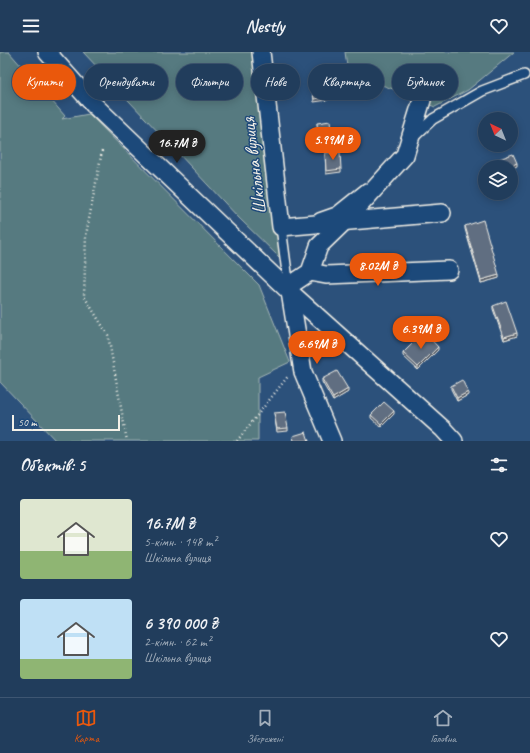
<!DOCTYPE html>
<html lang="uk">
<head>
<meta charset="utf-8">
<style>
	body { margin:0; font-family:Caveat,sans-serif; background:#294462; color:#f1f3f6; height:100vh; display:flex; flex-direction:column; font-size:15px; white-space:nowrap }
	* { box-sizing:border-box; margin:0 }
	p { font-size:13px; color:#a2aebb }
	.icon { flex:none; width:22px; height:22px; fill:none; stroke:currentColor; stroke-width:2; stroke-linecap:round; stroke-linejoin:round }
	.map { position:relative; height:389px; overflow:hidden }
	.drawer { display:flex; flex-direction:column; background:#213d5c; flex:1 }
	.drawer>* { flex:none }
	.banner { position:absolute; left:12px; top:12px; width:506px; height:36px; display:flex; gap:8px }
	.needle { width:26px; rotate:317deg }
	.tools { position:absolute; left:478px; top:60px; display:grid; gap:8px }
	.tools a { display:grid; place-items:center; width:40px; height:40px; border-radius:50%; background:#213d5c; box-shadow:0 2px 10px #0003,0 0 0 1px #3e5672; font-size:20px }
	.scale { position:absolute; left:12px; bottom:10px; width:108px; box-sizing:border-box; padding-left:4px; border:2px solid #f4f1e8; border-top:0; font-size:11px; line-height:14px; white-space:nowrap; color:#f4f1e8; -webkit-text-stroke:3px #1f4a7a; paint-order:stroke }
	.price { position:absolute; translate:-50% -34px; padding:0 9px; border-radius:14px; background:#ea580c; color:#fff; font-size:13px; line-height:26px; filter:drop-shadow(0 1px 2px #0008) }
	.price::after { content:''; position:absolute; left:50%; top:24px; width:12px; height:9px; margin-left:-6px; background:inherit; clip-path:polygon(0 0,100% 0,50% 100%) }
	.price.selected { background:#222; color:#fff }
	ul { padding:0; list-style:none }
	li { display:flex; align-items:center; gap:12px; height:100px; padding:0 20px }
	li span { display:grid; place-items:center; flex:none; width:112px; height:80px; border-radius:4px; color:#555 }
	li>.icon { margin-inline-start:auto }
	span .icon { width:48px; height:48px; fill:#fffc; stroke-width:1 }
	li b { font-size:17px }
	h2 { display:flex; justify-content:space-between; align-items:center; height:48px; padding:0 20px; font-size:17px }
	.pill { padding:0 14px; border-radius:18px; background:#213d5c; box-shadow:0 2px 10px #0003,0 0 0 1px #3e5672; font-size:14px; line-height:36px }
	.pill.selected { background:#ea580c; color:#fff }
	header { display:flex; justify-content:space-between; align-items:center; height:52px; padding:0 20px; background:#213d5c; font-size:18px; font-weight:700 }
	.tabs { display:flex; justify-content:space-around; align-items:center; height:56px; border-top:1px solid #3e5672; background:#213d5c; font-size:11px; color:#a2aebb }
	.tabs a { display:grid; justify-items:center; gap:2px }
	.tabs .selected { color:#ea580c }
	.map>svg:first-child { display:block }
	.green { fill:#567a80; stroke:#a5b6b4 }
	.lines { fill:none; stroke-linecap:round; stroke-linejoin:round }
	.service-casing { stroke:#f4f1e8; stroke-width:12 }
	.minor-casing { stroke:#f4f1e8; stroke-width:20 }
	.path { stroke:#f4f1e8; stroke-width:2.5; stroke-dasharray:1 3; stroke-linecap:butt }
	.service { stroke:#1f4a7a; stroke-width:9 }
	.minor { stroke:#1f4a7a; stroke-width:17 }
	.wall { fill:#535f6f; stroke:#f4f1e8 }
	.shaded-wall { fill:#444d5a; stroke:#f4f1e8 }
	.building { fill:#616e81; stroke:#f4f1e8 }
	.labels { text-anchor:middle; stroke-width:3; stroke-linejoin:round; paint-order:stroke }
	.street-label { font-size:19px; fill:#f4f1e8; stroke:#1f4a7a }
</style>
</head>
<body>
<header><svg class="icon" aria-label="menu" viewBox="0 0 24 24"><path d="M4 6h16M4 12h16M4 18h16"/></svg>Nestly<svg class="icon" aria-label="heart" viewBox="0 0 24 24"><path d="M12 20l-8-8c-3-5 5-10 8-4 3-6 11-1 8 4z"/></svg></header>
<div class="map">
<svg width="530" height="389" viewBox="0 0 530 389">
	<rect width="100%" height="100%" fill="#2c517b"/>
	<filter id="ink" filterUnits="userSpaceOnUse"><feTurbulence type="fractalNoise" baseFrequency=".025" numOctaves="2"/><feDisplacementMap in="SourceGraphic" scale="8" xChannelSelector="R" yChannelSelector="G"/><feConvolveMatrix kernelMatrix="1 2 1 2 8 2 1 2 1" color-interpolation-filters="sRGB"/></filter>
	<g filter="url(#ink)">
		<!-- green -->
		<g class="green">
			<path d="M0,0h9l56,64 -3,3 27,-5 170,171 31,77 -32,15v64h-202l-56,-59z"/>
			<path d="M83,0h170l10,31 17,175 -41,-40z"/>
			<path d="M345,0h169l-46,38 -33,17 -42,-18 -45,-16z"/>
		</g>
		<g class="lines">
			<defs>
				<g id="service">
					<path d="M413,86l20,-19 49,-28 42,-16"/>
					<path d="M319,166l17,-6 30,-24"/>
					<path d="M285,174l-4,1 8,61"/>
				</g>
				<g id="minor">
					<path d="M47,0l47,53 196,187 153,137 11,12"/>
					<path d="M261,0l20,175 161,-14"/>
					<path d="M310,220l16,3 123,-5"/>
					<path d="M289,234l21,-14 9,-26 31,-30 55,-61 17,-55"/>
					<path d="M290,240l13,80 29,69"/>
				</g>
			</defs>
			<!-- service casing -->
			<use href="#service" class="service-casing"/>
			<!-- minor casing -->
			<use href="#minor" class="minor-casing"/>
			<!-- path -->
			<g class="path">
				<path d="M102,99l-16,84 -2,61 24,39 19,106"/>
				<path d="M237,389l52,-66"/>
			</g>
			<!-- service -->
			<use href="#service" class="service"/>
			<!-- minor -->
			<use href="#minor" class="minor"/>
		</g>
		<!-- wall -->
		<g class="wall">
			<path d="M311,26l17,19v3l-14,2z"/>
			<path d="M317,71l15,15v3l-13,2z"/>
			<path d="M325,101l16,16v3l-15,2z"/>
			<path d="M465,174l34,52 -18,5 -16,-54z"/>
			<path d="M493,254l24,30 -13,4 -11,-31z"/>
			<path d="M438,298l-20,20 -15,-14v-3z"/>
			<path d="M322,327l26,13 -15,9 -11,-19z"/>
			<path d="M451,334l17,9 -11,6 -6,-12z"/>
			<path d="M274,361l14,15v3l-11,1z"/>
			<path d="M394,362l-13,13 -10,-9v-3z"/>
		</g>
		<!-- shaded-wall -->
		<g class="shaded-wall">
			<path d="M517,111v3l-6,3v-2h-3z"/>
			<path d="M499,223v3l-18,5v-3z"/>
			<path d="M517,281v3l-13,4v-3z"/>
			<path d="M438,295v3l-20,20v-3z"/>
			<path d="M348,337v3l-15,9v-3z"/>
			<path d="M468,340v3l-11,6v-3z"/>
			<path d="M394,359v3l-13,13v-3z"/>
		</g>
		<!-- building -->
		<g class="building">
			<path d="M325,24l3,21 -14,2 -3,-21z"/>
			<path d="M330,69l2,17 -13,2 -2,-17z"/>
			<path d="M340,100l1,17 -15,2 -1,-18z"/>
			<path d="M513,102l4,9 -9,4h-9l-3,-7z"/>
			<path d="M483,168l16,55 -18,5 -16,-54z"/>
			<path d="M506,249l11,32 -13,4 -11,-31z"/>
			<path d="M424,280l14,15 -20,20 -15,-14z"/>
			<path d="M337,319l11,18 -15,9 -11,-19z"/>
			<path d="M462,328l6,12 -11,6 -6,-12z"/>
			<path d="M384,350l10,9 -13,13 -10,-9z"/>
			<path d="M285,360l3,16 -11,1 -3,-16z"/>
			<path d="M306,380l3,9h-15l-1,-5z"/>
		</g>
	</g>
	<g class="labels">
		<!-- street labels -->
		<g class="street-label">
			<text transform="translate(253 114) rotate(-97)" y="7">Шкільна вулиця</text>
		</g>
	</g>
</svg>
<div class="tools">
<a><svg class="needle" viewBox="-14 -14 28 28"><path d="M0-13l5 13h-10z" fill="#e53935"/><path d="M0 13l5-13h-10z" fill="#a2aebb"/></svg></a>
<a><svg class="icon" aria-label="layers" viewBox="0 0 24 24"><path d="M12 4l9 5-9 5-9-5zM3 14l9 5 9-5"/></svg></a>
</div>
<div class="scale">50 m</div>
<b class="price" style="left:333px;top:109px">5.99M ₴</b>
<b class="price selected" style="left:177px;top:112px">16.7M ₴</b>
<b class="price" style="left:378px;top:235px">8.02M ₴</b>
<b class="price" style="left:421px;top:298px">6.39M ₴</b>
<b class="price" style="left:317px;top:313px">6.69M ₴</b>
<div class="banner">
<a class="pill selected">Купити</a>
<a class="pill">Орендувати</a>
<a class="pill">Фільтри</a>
<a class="pill">Нове</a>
<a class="pill">Квартира</a>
<a class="pill">Будинок</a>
</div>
</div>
<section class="drawer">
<h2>Об’єктів: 5<svg class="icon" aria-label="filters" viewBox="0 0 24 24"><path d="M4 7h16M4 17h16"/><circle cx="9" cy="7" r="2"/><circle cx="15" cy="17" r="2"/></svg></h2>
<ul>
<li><span style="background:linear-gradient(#dfe7d0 65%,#8fb573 0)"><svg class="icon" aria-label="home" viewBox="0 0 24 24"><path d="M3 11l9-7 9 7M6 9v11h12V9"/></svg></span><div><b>16.7M ₴</b><p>5-кімн. · 148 m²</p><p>Шкільна вулиця</p></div><svg class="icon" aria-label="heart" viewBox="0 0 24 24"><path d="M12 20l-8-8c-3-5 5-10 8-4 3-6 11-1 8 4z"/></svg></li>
<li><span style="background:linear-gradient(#bfe0f5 75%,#8fb573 0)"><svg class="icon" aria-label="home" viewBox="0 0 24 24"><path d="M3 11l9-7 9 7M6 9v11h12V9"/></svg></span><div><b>6 390 000 ₴</b><p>2-кімн. · 62 m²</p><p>Шкільна вулиця</p></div><svg class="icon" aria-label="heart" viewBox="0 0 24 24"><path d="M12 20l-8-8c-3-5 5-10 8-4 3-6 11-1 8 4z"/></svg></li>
</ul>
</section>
<nav class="tabs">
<a class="selected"><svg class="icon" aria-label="map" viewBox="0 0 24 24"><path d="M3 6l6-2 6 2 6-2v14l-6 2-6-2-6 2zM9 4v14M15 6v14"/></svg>Карта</a>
<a><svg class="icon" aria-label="saved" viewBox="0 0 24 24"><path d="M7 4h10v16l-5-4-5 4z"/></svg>Збережені</a>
<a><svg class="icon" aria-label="home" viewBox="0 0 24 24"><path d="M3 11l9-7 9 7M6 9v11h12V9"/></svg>Головна</a>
</nav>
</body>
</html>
